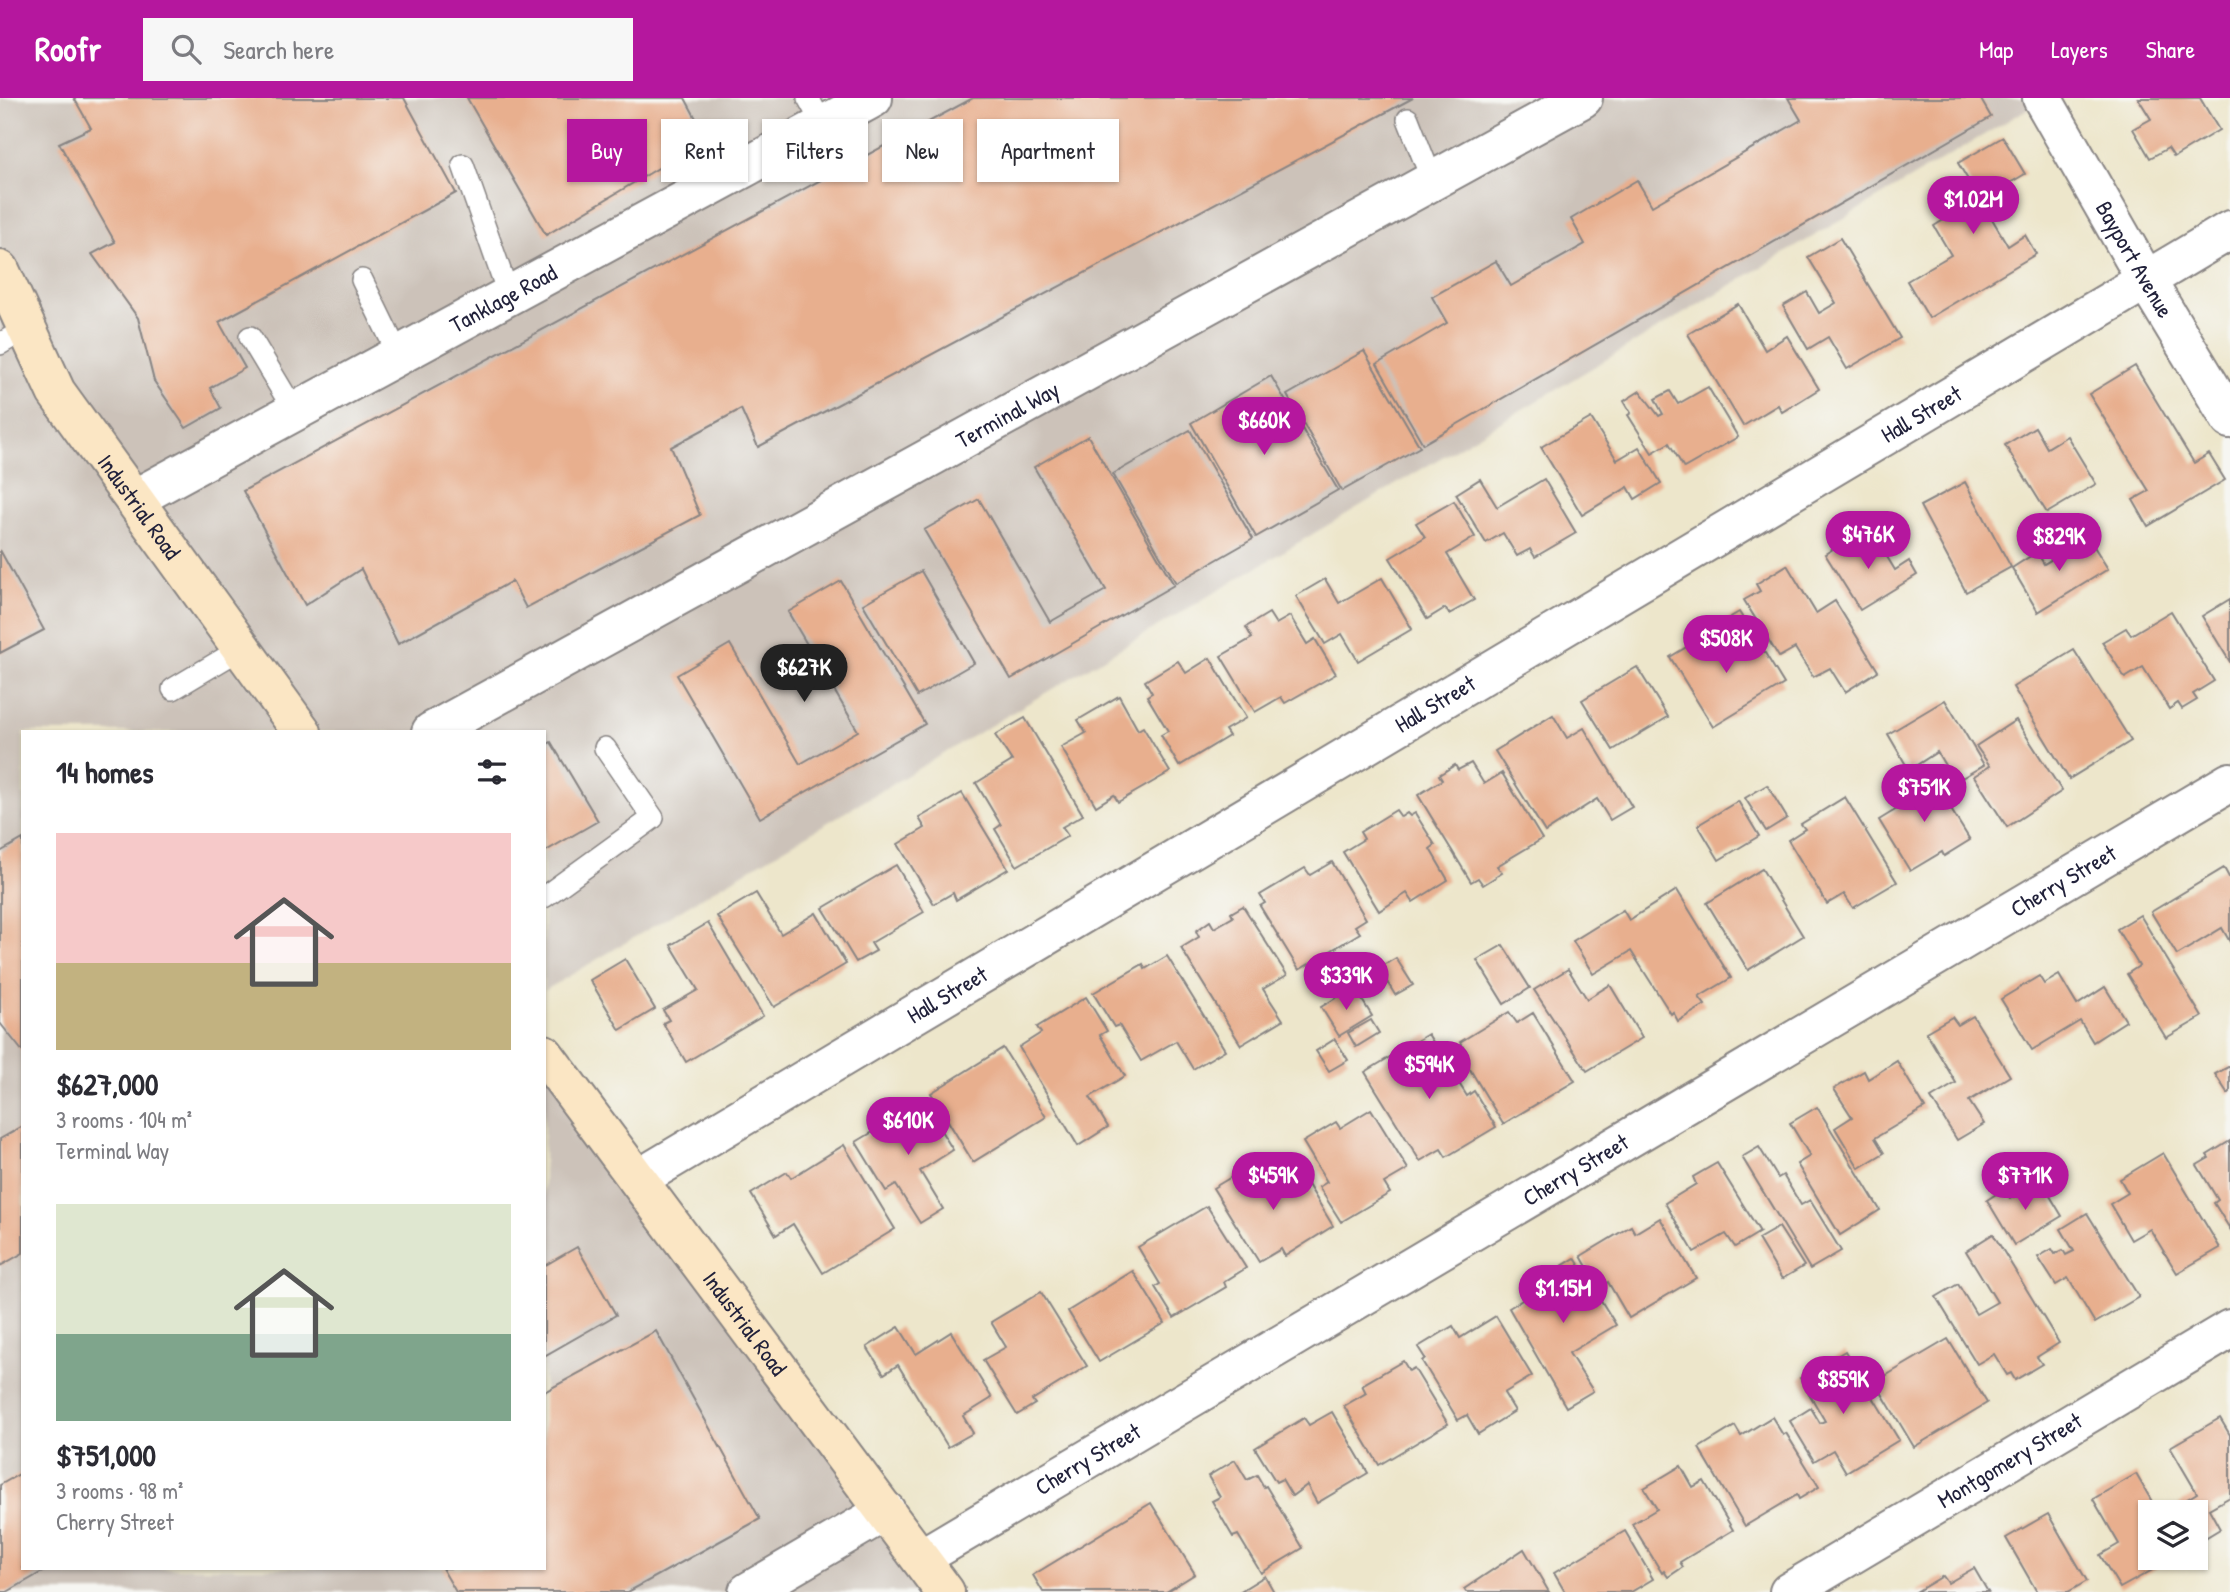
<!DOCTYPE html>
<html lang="en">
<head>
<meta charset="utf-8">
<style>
	body { margin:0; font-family:"Patrick Hand",sans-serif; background:#f7f7f7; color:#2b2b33; height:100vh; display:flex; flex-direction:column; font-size:26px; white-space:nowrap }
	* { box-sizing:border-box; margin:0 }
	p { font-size:23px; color:#7c7c81 }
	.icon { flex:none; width:38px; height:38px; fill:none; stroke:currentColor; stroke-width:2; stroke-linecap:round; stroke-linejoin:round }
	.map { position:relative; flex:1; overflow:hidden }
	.panel { position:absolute; left:21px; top:632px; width:525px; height:840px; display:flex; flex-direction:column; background:#fff; border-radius:0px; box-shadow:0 2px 5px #0004 }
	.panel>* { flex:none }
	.banner { position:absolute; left:567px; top:21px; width:665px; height:63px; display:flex; gap:14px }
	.tools { position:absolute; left:2138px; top:1402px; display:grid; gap:14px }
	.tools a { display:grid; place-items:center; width:70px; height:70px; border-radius:0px; background:#fff; box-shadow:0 2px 5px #0004; font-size:35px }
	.price { position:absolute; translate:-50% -60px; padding:0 16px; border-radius:24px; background:#b5179e; color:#fff; font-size:23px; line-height:46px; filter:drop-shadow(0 2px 4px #0008) }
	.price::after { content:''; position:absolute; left:50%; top:42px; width:21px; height:16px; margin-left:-10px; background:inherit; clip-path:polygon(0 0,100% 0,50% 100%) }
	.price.selected { background:#222; color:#fff }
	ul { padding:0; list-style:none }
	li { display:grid; align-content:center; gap:14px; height:371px; padding:0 35px }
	li span { display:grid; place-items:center; height:217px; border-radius:0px; color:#555 }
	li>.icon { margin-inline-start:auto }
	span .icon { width:126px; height:126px; fill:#fffc; stroke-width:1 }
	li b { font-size:30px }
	h2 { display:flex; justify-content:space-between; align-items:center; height:84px; padding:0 35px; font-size:30px }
	.chip { padding:0 24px; border-radius:0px; background:#fff; box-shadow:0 2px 5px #0004; font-size:24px; line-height:63px }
	.chip.selected { background:#b5179e; color:#fff }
	header { display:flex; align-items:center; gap:42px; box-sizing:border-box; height:98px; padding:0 35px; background:#b5179e; color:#fff }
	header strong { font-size:33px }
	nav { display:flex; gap:38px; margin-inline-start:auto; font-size:24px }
	.search { width:490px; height:63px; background:#f7f7f7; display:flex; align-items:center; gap:18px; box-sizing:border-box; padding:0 24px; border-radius:0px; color:#7c7c81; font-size:26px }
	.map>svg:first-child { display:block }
	.industrial { fill:#ccc2b9 }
	.building { fill:#e8af8e }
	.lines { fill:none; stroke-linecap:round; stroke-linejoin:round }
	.service-casing { stroke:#888483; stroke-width:24 }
	.minor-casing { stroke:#888483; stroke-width:42 }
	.secondary-casing { stroke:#888483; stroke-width:42 }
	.service { stroke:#fff; stroke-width:21 }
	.minor { stroke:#fff; stroke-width:38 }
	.secondary { stroke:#fbe6c4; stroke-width:38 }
	.labels { text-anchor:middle; stroke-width:7; stroke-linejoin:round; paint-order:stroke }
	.street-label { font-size:23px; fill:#22223b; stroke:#f6f6f2 }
</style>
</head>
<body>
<header>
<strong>Roofr</strong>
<div class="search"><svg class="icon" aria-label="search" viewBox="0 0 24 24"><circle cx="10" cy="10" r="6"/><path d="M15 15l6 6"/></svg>Search here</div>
<nav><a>Map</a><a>Layers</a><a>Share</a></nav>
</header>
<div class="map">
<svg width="2230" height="1494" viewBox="0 0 2230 1494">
	<rect width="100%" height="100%" fill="#f6f6f2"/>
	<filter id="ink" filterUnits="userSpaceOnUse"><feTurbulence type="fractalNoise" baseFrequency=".0143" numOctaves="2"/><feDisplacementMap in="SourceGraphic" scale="14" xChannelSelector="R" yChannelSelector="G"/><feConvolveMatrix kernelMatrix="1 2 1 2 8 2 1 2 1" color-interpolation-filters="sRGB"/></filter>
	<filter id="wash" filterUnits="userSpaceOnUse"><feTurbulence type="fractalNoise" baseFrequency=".00686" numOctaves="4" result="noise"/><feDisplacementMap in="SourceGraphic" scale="28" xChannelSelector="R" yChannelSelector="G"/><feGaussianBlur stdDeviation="1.57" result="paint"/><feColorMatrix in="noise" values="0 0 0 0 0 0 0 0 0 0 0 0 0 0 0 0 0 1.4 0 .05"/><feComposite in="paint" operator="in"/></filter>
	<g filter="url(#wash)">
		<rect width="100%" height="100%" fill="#ede6cb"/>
		<!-- industrial -->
		<path class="industrial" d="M0,0h2046l-1502,893v-259h-521v836h521v-514l401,538h-945z"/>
		<g id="blocks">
			<!-- building -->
			<g class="building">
				<path d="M74,0h330l52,95 -237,129 26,46 -35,20 11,20 -35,20 -32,-47 -16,-63 -46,-64 23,-12 -56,-99 32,-15z"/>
				<path d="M467,0h218l22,41 -161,96z"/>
				<path d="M973,0h440l-655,349 -17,-38 -70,38 29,68 -174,93 -14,-27 -114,63 -37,-75 -56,36 -62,-114z"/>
				<path d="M1788,0h192l11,19 -568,327 -46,-80 70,-41 -15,-26 64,-36 15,25 74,-42 -14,-25 66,-39 15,26 149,-86z"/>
				<path d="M2138,0h62l19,32 -45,27 -6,-9 -18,10 -17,-29 18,-10z"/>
				<path d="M2003,39l22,37 -44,26 27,46 17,-11 11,19 -107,64 -22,-37 44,-26 -17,-29 45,-28 -21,-35z"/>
				<path d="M1840,140l60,100 -53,31 -19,-32 -20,12 -25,-43 24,-14 12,21 17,-10 -28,-46z"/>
				<path d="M1738,206l27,46 22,-14 32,53 -37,23 -4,-7 -35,21 -55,-92z"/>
				<path d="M1364,253l56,96 -78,44 -55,-96z"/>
				<path d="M2135,268l59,97 15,-9 16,26 -77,46 -15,-26 16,-9 -60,-97z"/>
				<path d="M1271,278l67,114 -82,47 -65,-114z"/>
				<path d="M1708,289l30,50 -54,31 -15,-25 -17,10 -24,-38 3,-2 -7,-12 16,-10 19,25 4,-2 -8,-15 15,-8 8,13z"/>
				<path d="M1591,320l26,42 22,-13 22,36 -26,16 -7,-12 -46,28 -41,-68z"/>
				<path d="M2035,329l12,21 20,-12 29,48 -49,29 -42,-68z"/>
				<path d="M1190,332l63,109 -77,44 -63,-109z"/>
				<path d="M1088,338l86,149 -163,94 -87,-149 55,-31 71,123 56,-32 -72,-123z"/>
				<path d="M1480,381l17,28 47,-28 32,54 -41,24 -5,-8 -13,7 -14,-23 -17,10 -30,-49z"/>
				<path d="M1965,384l46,85 -45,25 -46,-86z"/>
				<path d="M1454,403l21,36 -28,17 27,46 -25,14 -4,-6 -18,11 -37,-61 35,-21 -9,-14z"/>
				<path d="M1875,439l20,33 14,-9 8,14 -57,35 -35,-56 23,-14 6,9z"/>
				<path d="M2088,439l20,32 -70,43 -26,-44 25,-16 7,12z"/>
				<path d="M0,452l44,80 -44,23z"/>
				<path d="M1787,467l29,48 19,-12 43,70 -33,21 -15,-24 -17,9 -18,-29 -16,9 -35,-57 16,-9 -4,-7z"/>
				<path d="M921,473l53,92 -57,33 -54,-92z"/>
				<path d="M1382,480l30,51 -54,32 -16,-27 -17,10 -29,-48 29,-17 14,24z"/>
				<path d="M841,483l84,143 -165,94 -83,-143 53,-31 70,120 58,-33 -70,-119z"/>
				<path d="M2230,501v63l-28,-46z"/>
				<path d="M2171,513l43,70 -21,13 4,6 -15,9 -4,-6 -9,6 -26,-42 -18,11 -23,-36 24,-14 5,7z"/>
				<path d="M1739,514l12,19 -15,9 -12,-19z"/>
				<path d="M1269,515l7,11 14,-8 17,28 8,-5 21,35 -51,29 -4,-6 -26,15 -34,-56 31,-18 -6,-11z"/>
				<path d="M1718,530l13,21 23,-14 30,49 -71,43 -43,-70z"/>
				<path d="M2074,552l57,91 -62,38 -56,-92z"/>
				<path d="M1210,560l36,60 -21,12 4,6 -50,30 -18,-31 7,-4 -21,-35 5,-3 -7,-12 33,-20 8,12z"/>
				<path d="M1637,569l31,50 -55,33 -31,-50z"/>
				<path d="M1119,598l19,34 5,-3 27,45 -52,30 -4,-7 -18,11 -35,-59 25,-14 -8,-13z"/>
				<path d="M1945,602l39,65 -29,17 -18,-30 -28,18 -21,-36z"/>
				<path d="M1553,617l14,23 17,-10 48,79 -22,13 -13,-21 -52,33 -50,-81z"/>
				<path d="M1025,620l58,97 -21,12 6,9 -51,30 -22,-37 6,-4 -25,-42 36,-22 -17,-26z"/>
				<path d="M2016,622l46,71 -55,36 -33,-51 16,-10 -14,-20z"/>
				<path d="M551,644l47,79 -54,31v-106z"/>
				<path d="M1471,665l13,21 18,-11 40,66 -45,27 5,7 -19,12 -5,-7 -7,4 -53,-87 24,-15 -3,-5 16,-10 3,5z"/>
				<path d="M1927,673l43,69 -26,16 -2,-4 -32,19 -31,-51 31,-19 -8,-14z"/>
				<path d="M1767,687l20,33 -21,13 -21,-33z"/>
				<path d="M962,695l46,76 -52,31 -3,-7 -19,11 -36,-60 27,-16 -6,-10z"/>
				<path d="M1845,699l52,85 -44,26 -9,-14 -17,10 -39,-64 17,-11 -4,-5z"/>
				<path d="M1738,703l21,35 -40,24 -21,-35z"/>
				<path d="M1396,712l5,7 6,-4 3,3 5,-3 20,32 -5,4 18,31 -35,22 -6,-9 -28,18 -36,-59 21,-13 -4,-7z"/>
				<path d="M23,741v213l-23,-29v-171z"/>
				<path d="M1332,764l34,57 -11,7 5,7 -61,37 -39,-64 5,-3 -5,-8 45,-27 5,7z"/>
				<path d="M896,767l28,47 -53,31 5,8 -20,11 -33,-54z"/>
				<path d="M2224,770l6,11v63l-8,-14 -45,27 -26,-43z"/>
				<path d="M1762,771l41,67 -55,34 -41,-67z"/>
				<path d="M1677,792l54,88 -32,19 6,8 -27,16 -5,-9 -2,2 -40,-63 -38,23 -20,-33 50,-31 6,10z"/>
				<path d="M756,795l25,41 35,-21 30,51 -72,43 -57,-91z"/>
				<path d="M1243,808l44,69 -24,14 20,31 -42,25 -60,-97 18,-11 -3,-6 14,-10 4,7 19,-11 -2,-4z"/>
				<path d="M2140,817l62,102 -36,21 -39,-64 12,-8 -22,-37z"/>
				<path d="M708,825l55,93 -77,46 -23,-39 6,-3 -6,-10 35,-20 -27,-45z"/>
				<path d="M1503,847l27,43 -26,16 -27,-44z"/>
				<path d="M1167,858l58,94 -32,19 -17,-28 -35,20 -22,-36 -5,2 -21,-34 50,-29 2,5z"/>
				<path d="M1396,860l17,27 -18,10 -16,-27z"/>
				<path d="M625,861l30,50 -35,21 -30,-50z"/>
				<path d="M1568,871l19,30 23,-14 32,53 -55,33 -53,-81z"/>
				<path d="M2059,877l18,30 28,-18 21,34 -33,21 -13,-21 -48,29 -31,-51 38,-23 5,8z"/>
				<path d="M1354,889l18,29 -33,20 -18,-29z"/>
				<path d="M1086,899l21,34 -7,4 25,41 -35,21 18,30 -30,19 -59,-99 22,-14 -4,-6z"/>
				<path d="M1509,914l8,11 16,-10 42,68 -72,43 -41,-68 5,-3 -7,-11z"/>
				<path d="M1973,918l37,60 -41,25 15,23 -27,16 -26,-42 25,-15 -30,-51 26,-15 6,8z"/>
				<path d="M1371,922l8,13 -23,14 -8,-14z"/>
				<path d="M1428,936l39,62 7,-5 22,36 -50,30 -5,-8 -21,12 -55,-89z"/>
				<path d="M1335,941l13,21 -19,11 -13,-20z"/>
				<path d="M1003,950l43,69 -73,45 -42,-69z"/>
				<path d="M1897,963l28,47 -50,30 9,15 -25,15 -24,-40 17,-11 -18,-28 30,-18 4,8z"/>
				<path d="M2230,968v26l-2,2 -13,-20z"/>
				<path d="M923,1004l30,48 -33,21 23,38 -23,14 -24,-38 -10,6 -30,-49z"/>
				<path d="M1817,1009l63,103 -40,25 -43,-71 13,-8 -20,-33z"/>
				<path d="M1371,1011l37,60 -24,14 6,10 -49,29 -22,-35 8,-5 -24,-40 33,-20 4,6z"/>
				<path d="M23,1028v127l-23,13v-127z"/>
				<path d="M2230,1043v88l-16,-26 4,-3 -21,-35 12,-7 -2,-3z"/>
				<path d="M844,1047l51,84 -72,44 -30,-49 -17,11 -25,-41 36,-22 4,6z"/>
				<path d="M1759,1049l19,31 5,-3 18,30 9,-5 31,51 -31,18 -68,-112z"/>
				<path d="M2163,1055l57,95 -43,25 -27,-44 -19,11 -21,-36 18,-11 -8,-14z"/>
				<path d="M1717,1065l43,69 -25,15 -9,-13 -32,18 -29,-49 31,-19 -3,-7z"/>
				<path d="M1285,1066l12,19 7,-5 29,48 -48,30 -4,-7 -22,13 -46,-74 30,-18 9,14z"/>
				<path d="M2041,1083l21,35 -48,29 -27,-45 17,-11 6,10z"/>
				<path d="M1207,1108l39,62 -22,14 2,5 -52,31 -19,-31 5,-3 -22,-37z"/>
				<path d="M2087,1115l52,84 -44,26 -27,-45 -12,7 -18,-28 14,-8 3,5 8,-4 3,5 8,-4 -13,-22z"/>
				<path d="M1660,1120l36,60 -67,40 -21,-36 -9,6 -18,-32 50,-30 4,7z"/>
				<path d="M1779,1129l25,39 -22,13 -24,-40z"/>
				<path d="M1993,1136l66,109 -22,14 5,7 -27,16 -4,-7 -4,2 -13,-21 -17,10 -41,-67 22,-13 18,30 21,-12 -31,-51z"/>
				<path d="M577,1149l39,68 -72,41v-90z"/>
				<path d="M1575,1160l41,67 -47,28 24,38 -27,16 -57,-99 20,-12 -4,-7z"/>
				<path d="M1133,1173l32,52 -66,39 -31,-51z"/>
				<path d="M1041,1194l46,74 -55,34 3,4 -18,11 -34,-55 23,-13 -15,-25z"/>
				<path d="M1496,1218l36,60 -28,17 11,18 -37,23 -11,-19 -9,5 -36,-59 3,-3 -7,-11 35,-21 7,12z"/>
				<path d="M899,1229l17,27 35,-22 41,66 -29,18 10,17 -25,14 -50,-82 -14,9 -17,-27z"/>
				<path d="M656,1233l104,188 -132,73h-172l-14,-24h102v-176z"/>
				<path d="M1948,1241l39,64 -73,44 -39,-65z"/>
				<path d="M1845,1253l54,89 -53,32 -13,-22 -19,11 -24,-40 21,-13 9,15 5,-2 -25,-43z"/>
				<path d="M1403,1263l6,10 5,-3 34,56 -69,41 -35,-59 22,-13 -4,-8z"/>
				<path d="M1332,1314l36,61 -51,30 -10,-18 -15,11 -10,-17 -6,3 -21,-34 49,-30 5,7z"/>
				<path d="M1772,1319l11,18 3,-2 33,54 -20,12 -2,-4 -52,31 -46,-78 36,-22 6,10z"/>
				<path d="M2220,1320l10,17v62l-21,12 11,20 -20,12 -4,-7v-22h-13l-4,-8 18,-11 -27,-46z"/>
				<path d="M1235,1362l12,20 10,-5 7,12 2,-1 37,62 -42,25 -23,-38 -5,2 -21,-36 8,-4 -12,-21z"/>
				<path d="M1681,1368l12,21 11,-6 29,49 -53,32 3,5 -15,10 -4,-6 -2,2 -30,-49 25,-15 -13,-21z"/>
				<path d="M23,1374v96h26l-42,24h-7v-107z"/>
				<path d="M2136,1376l22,38h-7v46h23l-54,30 -20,-33 19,-11 -26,-45z"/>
				<path d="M1151,1405l44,71 -29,18h-123l-10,-17z"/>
				<path d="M2048,1416l39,67 -19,11h-31l-31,-54z"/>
				<path d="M1625,1433l28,48 -22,13h-66l-11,-19z"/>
				<path d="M1524,1451l25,43h-83l-2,-3z"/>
				<path d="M1974,1470l14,24h-72l27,-16 5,7z"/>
				<path d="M1265,1478l9,16h-35z"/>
			</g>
		</g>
	</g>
	<g filter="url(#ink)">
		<use href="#blocks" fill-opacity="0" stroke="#888483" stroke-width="2"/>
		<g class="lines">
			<defs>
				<g id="service">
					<path d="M808,0l15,27"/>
					<path d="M1408,21l24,61"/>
					<path d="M463,67l46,131"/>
					<path d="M362,182l37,76"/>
					<path d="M250,239l45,75"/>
					<path d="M0,246l27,-16"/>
					<path d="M173,591l69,-41"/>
					<path d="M544,799l109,-79 -48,-70"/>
				</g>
				<g id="minor">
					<path id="s1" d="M2042,0l104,182 84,139"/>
					<path id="s2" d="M134,401l739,-401"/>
					<path id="s3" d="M431,634l1152,-634"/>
					<path id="s4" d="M638,1081l1592,-949"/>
					<path id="s5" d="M921,1460l1309,-776"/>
					<path d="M748,1494l138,-81"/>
					<path id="s6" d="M1789,1494l441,-263"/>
				</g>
				<g id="secondary">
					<path id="s7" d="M0,172l56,122 246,340"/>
					<path id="s8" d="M544,956l401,538"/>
				</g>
			</defs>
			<!-- service casing -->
			<use href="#service" class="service-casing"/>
			<!-- minor casing -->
			<use href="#minor" class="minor-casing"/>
			<!-- secondary casing -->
			<use href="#secondary" class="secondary-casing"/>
			<!-- service -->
			<use href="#service" class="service"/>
			<!-- minor -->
			<use href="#minor" class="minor"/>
			<!-- secondary -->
			<use href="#secondary" class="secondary"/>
		</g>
	</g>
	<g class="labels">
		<!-- street labels -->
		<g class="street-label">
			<text dy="8" stroke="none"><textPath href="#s1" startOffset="186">Bayport Avenue</textPath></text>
			<text dy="8" stroke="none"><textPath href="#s2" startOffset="420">Tanklage Road</textPath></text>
			<text dy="8" stroke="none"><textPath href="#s3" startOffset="658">Terminal Way</textPath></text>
			<text dy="8" stroke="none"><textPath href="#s4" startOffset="1494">Hall Street</textPath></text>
			<text dy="8" stroke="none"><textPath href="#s7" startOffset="276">Industrial Road</textPath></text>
			<text dy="8" stroke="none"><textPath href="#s4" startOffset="928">Hall Street</textPath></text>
			<text dy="8" stroke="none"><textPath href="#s5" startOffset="1328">Cherry Street</textPath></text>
			<text dy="8" stroke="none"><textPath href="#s4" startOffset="360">Hall Street</textPath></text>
			<text dy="8" stroke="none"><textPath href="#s5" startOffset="761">Cherry Street</textPath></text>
			<text dy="8" stroke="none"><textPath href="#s8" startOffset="336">Industrial Road</textPath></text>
			<text dy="8" stroke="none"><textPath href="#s5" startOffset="194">Cherry Street</textPath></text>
			<text dy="8" stroke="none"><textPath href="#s6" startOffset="257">Montgomery Street</textPath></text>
		</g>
	</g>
</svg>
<div class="tools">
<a><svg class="icon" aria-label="layers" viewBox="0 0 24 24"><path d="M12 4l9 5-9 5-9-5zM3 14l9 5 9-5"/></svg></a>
</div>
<b class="price" style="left:1973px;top:138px">$1.02M</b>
<b class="price" style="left:1264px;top:359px">$660K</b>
<b class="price" style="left:1868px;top:473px">$476K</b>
<b class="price" style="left:2059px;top:475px">$829K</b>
<b class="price" style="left:1726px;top:577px">$508K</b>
<b class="price selected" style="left:804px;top:606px">$627K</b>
<b class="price" style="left:1924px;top:726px">$751K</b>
<b class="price" style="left:1346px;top:914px">$339K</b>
<b class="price" style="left:1429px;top:1003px">$594K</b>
<b class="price" style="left:908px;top:1059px">$610K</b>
<b class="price" style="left:1273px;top:1114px">$459K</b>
<b class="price" style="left:2025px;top:1114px">$771K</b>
<b class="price" style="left:1563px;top:1227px">$1.15M</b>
<b class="price" style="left:1843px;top:1318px">$859K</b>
<div class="banner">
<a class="chip selected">Buy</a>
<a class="chip">Rent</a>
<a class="chip">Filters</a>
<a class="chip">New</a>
<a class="chip">Apartment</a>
</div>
<section class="panel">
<h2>14 homes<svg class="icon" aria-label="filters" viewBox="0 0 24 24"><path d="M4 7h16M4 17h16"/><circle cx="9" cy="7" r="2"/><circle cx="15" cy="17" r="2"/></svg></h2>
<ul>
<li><span style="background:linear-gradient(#f6c9c9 60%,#c2b280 0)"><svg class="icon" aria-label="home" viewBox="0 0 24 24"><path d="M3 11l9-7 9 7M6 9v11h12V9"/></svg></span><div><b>$627,000</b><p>3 rooms · 104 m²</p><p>Terminal Way</p></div></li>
<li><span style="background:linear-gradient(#dfe7d0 60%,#7fa58c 0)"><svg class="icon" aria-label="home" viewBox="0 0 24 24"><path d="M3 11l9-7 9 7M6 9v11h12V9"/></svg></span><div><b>$751,000</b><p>3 rooms · 98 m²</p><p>Cherry Street</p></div></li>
</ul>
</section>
</div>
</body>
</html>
